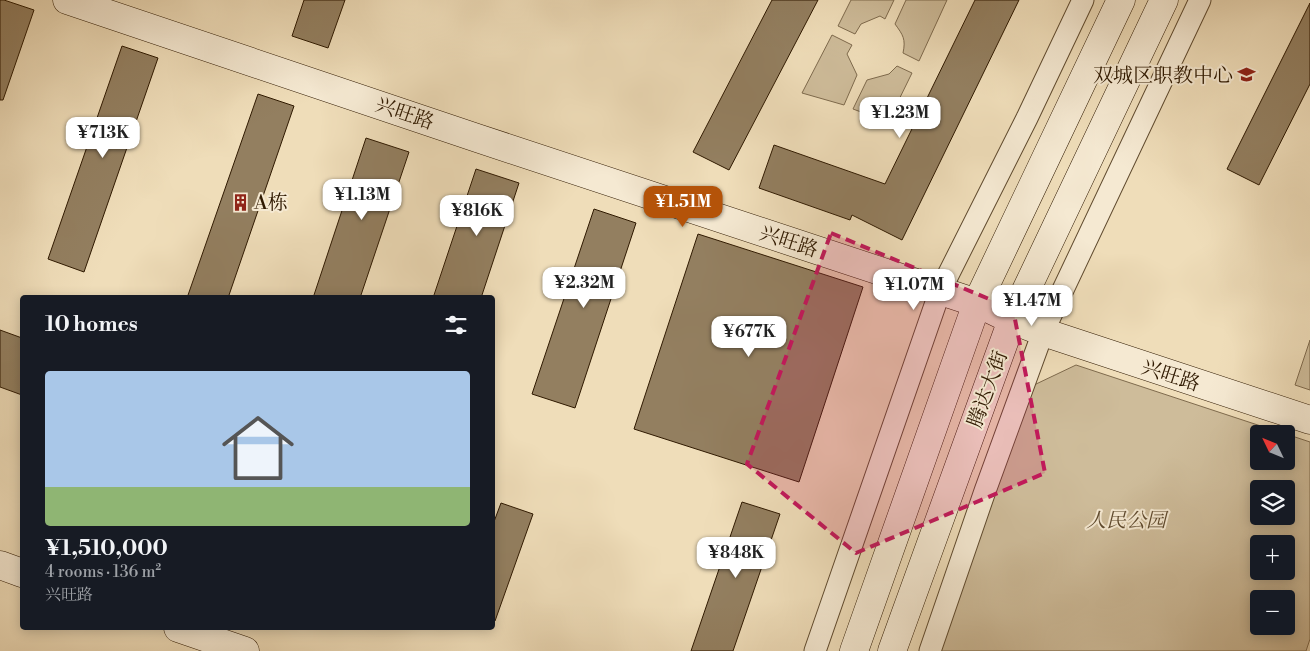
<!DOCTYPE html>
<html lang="en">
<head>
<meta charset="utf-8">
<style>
	body { margin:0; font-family:"Libre Bodoni","Noto Serif SC",serif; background:#242831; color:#f1f3f6; height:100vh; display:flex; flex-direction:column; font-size:19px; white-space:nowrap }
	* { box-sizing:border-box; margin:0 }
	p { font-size:16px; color:#9ea1a6 }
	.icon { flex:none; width:28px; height:28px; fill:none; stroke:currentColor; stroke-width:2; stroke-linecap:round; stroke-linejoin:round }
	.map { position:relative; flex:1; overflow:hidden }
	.sheet { position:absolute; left:20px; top:295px; width:475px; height:335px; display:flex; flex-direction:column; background:#171b24; border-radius:5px; box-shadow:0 2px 12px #0003 }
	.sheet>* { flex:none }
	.needle { width:32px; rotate:313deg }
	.fabs { position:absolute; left:1250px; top:425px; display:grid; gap:10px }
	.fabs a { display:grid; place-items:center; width:45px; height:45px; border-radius:5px; background:#171b24; box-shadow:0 2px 12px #0003; font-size:25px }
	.price { position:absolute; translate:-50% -42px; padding:0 11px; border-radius:10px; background:#fff; color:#222; font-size:16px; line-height:32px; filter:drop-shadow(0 1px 2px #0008) }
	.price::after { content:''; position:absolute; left:50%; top:30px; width:15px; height:11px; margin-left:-8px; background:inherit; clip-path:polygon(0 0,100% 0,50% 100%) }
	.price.current { background:#b45309; color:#fff }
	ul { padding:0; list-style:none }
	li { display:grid; align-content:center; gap:10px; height:265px; padding:0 25px }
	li+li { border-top:1px solid #363941 }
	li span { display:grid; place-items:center; height:155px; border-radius:5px; color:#555 }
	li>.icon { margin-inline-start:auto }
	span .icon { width:90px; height:90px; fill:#fffc; stroke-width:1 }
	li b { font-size:21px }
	h2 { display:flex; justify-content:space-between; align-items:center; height:60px; padding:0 25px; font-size:21px }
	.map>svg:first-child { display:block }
	.green { fill:#cebc9a; stroke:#7e6a4d; fill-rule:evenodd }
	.building { fill:#937f60; stroke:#2f1900 }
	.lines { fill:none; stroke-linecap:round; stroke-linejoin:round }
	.street-casing { stroke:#5f4a2e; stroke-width:23 }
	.secondary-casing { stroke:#2f1900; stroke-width:29 }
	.street { stroke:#f5e9d2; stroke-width:21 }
	.secondary { stroke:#f5e9d2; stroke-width:28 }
	.marked { fill:#c2185b; fill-opacity:0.2; stroke:#c2185b; stroke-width:4; stroke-dasharray:10 6; stroke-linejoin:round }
	.labels { text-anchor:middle; stroke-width:4; stroke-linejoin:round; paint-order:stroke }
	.poi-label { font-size:20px; fill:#2f1900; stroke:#f5e9d2; text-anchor:end }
	.street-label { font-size:20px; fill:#2f1900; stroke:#f5e9d2 }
	.park-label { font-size:20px; font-style:italic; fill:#5f4a2e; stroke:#f5e9d2 }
</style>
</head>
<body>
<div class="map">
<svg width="1310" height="651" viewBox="0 0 1310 651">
	<rect width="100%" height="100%" fill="#efddb9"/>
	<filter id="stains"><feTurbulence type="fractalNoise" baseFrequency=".004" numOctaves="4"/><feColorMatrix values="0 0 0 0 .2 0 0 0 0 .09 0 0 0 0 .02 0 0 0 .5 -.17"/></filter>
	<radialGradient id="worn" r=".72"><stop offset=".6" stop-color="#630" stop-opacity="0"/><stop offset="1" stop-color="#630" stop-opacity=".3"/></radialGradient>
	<!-- green -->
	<g class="green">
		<path d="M851,0h43l-9,19 -5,-3 -19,8 -6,10 -17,-8z"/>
		<path d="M906,0h41l-28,61 -16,-8c3,-14 0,-18 -8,-29z"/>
		<path d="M832,35l20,10 -5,9 10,21 -13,30 -42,-12z"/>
		<path d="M897,66l15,7 -24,49 -35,-13 14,-29 22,-6z"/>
		<path d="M1310,340v50l-15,-5z"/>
		<path d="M1076,365l209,69h-26v27h27v-27l24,8v197l-4,12h-369l97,-266zM1259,489h27v27h-27zM1259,544h27v27h-27zM1259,599h27v27h-27z"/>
	</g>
	<!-- building -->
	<g class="building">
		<path d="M0,0h4l30,10 -31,90h-3z"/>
		<path d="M304,0h41l-17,48 -36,-12z"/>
		<path d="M772,0h46l-89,170 -36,-18z"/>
		<path d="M975,0h44l-117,240 -50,-25 -2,5 -91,-32 15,-43 111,39z"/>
		<path d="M1310,3v81l-51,101 -32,-16z"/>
		<path d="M122,46l36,12 -74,214 -36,-13z"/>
		<path d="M258,94l36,12 -66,192h-41z"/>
		<path d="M366,138l43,14 -49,146h-47z"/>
		<path d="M476,169l43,14 -38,115h-48z"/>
		<path d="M594,209l42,14 -61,185 -43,-14z"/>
		<path d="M698,234l165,53 -64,195 -165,-53z"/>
		<path d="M0,330l22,8v57l-22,-8z"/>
		<path d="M742,502l38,12 -47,137h-42z"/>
		<path d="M501,503l32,11 -38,107h-3v-94z"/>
	</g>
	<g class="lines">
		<defs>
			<g id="street">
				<path d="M815,651l125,-360 87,-173 56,-118"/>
				<path d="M930,651l55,-160 58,-159 157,-332"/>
			</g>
			<g id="secondary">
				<path d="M67,0l410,138 500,165 35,17 31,12 267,88"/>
				<path d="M0,565l22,8"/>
				<path d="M178,628l67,23"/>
				<path d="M854,651l123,-348 144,-303"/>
				<path d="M892,651l120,-331 152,-320"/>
			</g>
		</defs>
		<!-- street casing -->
		<use href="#street" class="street-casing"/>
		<!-- secondary casing -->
		<use href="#secondary" class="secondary-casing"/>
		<!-- street -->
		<use href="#street" class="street"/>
		<!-- secondary -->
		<use href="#secondary" class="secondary"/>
	</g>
	<!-- marked area -->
	<path class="marked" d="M831,233l182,76 32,164 -189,80 -109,-89z"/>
	<!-- icons -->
	<defs>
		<symbol id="school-bare" viewBox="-9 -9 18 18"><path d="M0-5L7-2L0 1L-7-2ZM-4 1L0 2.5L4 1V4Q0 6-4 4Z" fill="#8f2418" stroke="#f5e9d2" stroke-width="2.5" paint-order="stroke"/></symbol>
		<symbol id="building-bare" viewBox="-9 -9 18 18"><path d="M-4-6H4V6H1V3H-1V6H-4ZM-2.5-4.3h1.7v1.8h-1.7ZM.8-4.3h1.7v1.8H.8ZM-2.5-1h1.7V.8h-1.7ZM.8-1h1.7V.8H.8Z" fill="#8f2418" stroke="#f5e9d2" stroke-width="2.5" paint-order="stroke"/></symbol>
	</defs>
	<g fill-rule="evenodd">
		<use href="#school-bare" x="1234" y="62" width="25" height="25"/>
		<use href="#building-bare" x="228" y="190" width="25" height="25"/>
	</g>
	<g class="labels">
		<!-- poi labels -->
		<g class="poi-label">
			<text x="1233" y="82">双城区职教中心</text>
			<text x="254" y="209" text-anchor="start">A栋</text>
		</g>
		<!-- street labels -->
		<g class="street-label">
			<text transform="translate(405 113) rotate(19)" y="7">兴旺路</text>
			<text transform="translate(789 241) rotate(18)" y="7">兴旺路</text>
			<text transform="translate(1171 375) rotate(18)" y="7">兴旺路</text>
			<text transform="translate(987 389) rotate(-70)" y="7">腾达大街</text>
		</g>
		<!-- park labels -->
		<g class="park-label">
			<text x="1126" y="527">人民公园</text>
		</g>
	</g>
	<rect width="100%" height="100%" filter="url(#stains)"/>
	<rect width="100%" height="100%" fill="url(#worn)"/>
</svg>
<div class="fabs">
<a><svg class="needle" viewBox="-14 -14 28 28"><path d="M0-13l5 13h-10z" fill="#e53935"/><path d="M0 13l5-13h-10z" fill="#9ea1a6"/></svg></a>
<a><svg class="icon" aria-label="layers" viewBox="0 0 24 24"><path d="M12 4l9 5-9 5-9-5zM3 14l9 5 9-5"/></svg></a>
<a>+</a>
<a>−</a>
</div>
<b class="price" style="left:900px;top:139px">¥1.23M</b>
<b class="price" style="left:103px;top:159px">¥713K</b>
<b class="price" style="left:362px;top:221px">¥1.13M</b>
<b class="price current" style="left:683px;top:228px">¥1.51M</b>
<b class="price" style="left:477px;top:237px">¥816K</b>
<b class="price" style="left:584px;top:309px">¥2.32M</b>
<b class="price" style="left:914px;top:311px">¥1.07M</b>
<b class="price" style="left:1032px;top:327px">¥1.47M</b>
<b class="price" style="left:749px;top:358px">¥677K</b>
<b class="price" style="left:736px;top:579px">¥848K</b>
<section class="sheet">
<h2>10 homes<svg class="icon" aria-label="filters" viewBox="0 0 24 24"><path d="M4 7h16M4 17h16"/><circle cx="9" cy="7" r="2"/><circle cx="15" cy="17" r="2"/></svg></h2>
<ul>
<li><span style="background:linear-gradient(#a9c7e8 75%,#8fb573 0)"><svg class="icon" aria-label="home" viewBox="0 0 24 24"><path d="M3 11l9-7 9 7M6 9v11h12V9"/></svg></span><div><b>¥1,510,000</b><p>4 rooms · 136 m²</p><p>兴旺路</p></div></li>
</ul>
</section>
</div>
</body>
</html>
